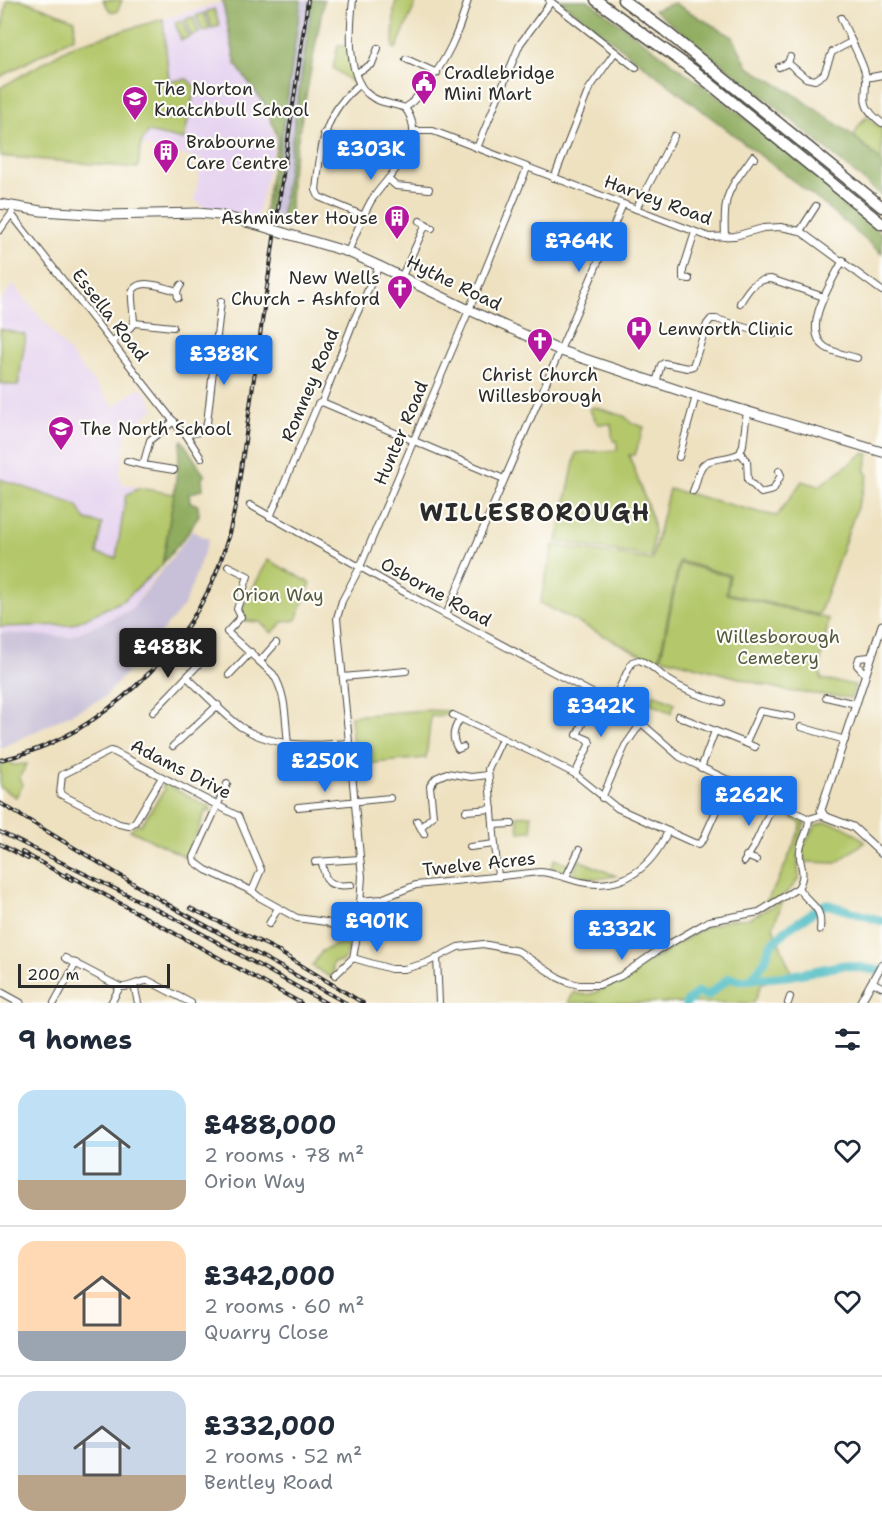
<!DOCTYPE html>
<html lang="en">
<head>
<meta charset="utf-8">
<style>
	body { margin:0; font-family:"Shantell Sans",sans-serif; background:#f2f2f3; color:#1f2937; height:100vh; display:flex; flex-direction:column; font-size:22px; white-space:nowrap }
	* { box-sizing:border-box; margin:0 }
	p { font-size:20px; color:#747a83 }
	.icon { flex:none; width:33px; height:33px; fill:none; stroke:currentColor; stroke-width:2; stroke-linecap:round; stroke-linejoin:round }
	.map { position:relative; height:1003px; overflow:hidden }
	.side { display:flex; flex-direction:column; background:#fff; flex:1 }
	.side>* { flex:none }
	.scale { position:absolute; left:18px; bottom:15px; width:152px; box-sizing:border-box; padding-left:6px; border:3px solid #2b2b2b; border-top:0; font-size:16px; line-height:21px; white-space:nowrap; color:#2b2b2b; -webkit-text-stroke:4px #fdfcf7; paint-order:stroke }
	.price { position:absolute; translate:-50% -51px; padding:0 14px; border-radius:6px; background:#1a73e8; color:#fff; font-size:20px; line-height:39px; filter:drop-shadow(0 2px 3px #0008) }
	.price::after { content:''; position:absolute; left:50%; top:36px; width:18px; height:14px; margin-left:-9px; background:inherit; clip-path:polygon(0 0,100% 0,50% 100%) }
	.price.current { background:#222; color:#fff }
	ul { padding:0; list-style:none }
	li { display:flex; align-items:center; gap:18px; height:150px; padding:0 18px }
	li+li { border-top:2px solid #e0e1e3 }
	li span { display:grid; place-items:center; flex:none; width:168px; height:120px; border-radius:18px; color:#555 }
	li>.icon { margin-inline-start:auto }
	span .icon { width:72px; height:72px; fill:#fffc; stroke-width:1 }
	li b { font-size:26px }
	h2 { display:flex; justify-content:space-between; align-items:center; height:72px; padding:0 18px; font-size:26px }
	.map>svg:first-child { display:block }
	.built { fill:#e6d3f0 }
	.industrial { fill:#c8c0d8 }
	.green { fill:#b4c76b; stroke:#70794b; stroke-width:1.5 }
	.forest { fill:#8fac5f; stroke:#5d6c45; stroke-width:1.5 }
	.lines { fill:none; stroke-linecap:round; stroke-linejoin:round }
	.river { stroke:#4dbcc3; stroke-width:9 }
	.minor-casing { stroke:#484641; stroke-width:8 }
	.tertiary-casing { stroke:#484641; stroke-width:9 }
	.primary-casing { stroke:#484641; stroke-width:11 }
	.motorway-casing { stroke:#484641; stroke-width:13 }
	.minor { stroke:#fff; stroke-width:6 }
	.tertiary { stroke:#fff; stroke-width:7 }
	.primary { stroke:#fff; stroke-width:9 }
	.motorway { stroke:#fff; stroke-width:10 }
	.rail-casing { stroke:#2b2b2b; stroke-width:4 }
	.rail { stroke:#fdfcf7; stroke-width:1.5; stroke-dasharray:4.5; stroke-linecap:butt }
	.primary-bridge-casing { stroke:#484641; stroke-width:11; stroke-linecap:butt }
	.primary-bridge { stroke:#fff; stroke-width:9 }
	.labels { text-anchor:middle; stroke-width:4.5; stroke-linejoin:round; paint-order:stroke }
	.poi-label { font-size:18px; fill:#2b2b2b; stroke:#fdfcf7; text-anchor:start }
	.street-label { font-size:18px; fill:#2b2b2b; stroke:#fdfcf7 }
	.park-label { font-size:18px; fill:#545a3e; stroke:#fdfcf7 }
	.district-label { font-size:24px; font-weight:bold; letter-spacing:1.5px; fill:#2b2b2b; stroke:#fdfcf7 }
</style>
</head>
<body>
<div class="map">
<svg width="882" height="1003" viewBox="0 0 882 1003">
	<rect width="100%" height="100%" fill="#fdfcf7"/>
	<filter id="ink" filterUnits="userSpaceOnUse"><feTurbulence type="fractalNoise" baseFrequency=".0167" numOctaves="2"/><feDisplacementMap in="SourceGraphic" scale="12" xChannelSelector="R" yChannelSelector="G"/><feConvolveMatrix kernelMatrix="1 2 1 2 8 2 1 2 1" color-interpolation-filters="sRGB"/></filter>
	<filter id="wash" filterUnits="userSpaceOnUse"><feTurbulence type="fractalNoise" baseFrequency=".008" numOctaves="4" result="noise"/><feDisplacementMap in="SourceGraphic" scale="24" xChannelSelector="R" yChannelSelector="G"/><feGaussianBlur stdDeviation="1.35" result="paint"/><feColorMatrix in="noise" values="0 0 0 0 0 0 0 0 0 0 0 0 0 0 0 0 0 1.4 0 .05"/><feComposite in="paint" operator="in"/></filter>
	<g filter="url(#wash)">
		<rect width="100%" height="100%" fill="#eee1c0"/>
		<!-- built -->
		<g class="built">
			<path d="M222,2l13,63 29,40 12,35 -19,76 -2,2 -55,-12v-4l-6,-1 8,-42 -44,-8 -16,-7 -4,24 -138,-12v-68l74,-43z"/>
			<path d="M13,284l101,123 26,-20 7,8 8,14 -28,21 -8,44 4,10 51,10 -12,71 -30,44 -63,28 -69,-4v-330z"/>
		</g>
		<!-- industrial -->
		<g class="industrial">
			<path d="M301,0h11l-32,226 -11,-2z"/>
			<path d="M192,531l17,8 -25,67 -79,91 -105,52v-116l69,4 63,-28z"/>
		</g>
		<!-- green -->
		<g class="green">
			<path d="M7,0h16l52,20 -1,17 -74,40v-37z"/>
			<path d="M103,0h19l-5,12 -7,-1z"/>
			<path d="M396,0h21l-21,49 -3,-1 1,-38z"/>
			<path d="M214,9l6,17 -8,2 -6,-16z"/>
			<path d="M204,13l6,16 -8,3 -6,-16z"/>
			<path d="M193,17l6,16 -8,3 -6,-17z"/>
			<path d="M163,19l6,62 18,-2 8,8 -11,53 -36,-8 -7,12 -3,24 -138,-12v-68l74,-43z"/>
			<path d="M182,20l7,17 -8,3 -6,-17z"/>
			<path d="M338,45l10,2 6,37 -21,-16z"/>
			<path d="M866,117l16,12v33l-28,-26 5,-11z"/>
			<path d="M0,329l26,6 -8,51 -18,-3z"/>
			<path d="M594,407l30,9 8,7 12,4 -9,28h-6l23,63 2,14 -3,25 -94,-15 19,-89 41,-3v-9h-4l-2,-17h-13l-9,-15z"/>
			<path d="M864,453l5,1 -4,17 3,5 -49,139 -92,-22 3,-18 -51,-14 -20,100 -25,-10 -94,-48 13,-58 99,15 17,-71c37,8 71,20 108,27l25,-35 17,5z"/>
			<path d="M0,479l77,26 9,15 16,4 -5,30 19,4 10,-63 13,-7 35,6 -12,71 -38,35 -53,25 -71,2z"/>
			<path d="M268,560l43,23 -15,37 -13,2 -11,11 -12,-11 -14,-1v-4l-6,-5z"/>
			<path d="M680,563l49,13 -3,18 103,25 -9,45 1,15 34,6 -4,13 -64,-7 -126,-34z"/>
			<path d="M654,694l21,9 -4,10 -21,-10z"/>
			<path d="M425,710l23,1 3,4 -20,1 -5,42 -72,7 -3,-49z"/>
			<path d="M11,762l1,3 15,-1 -8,14 4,6 -7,13 -16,-10v-23z"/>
			<path d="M165,782h4l-1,3 40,22 2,-4 2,2 -2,6 -4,-1 -15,38 2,14 -11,-7 -52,-25 9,-7 2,2 24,-36 -3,-3z"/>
			<path d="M531,815l1,16 -13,1 -2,-16z"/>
			<path d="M793,815l12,8 -8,28 2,27c-9,15 -29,28 -46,33 22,-10 37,-60 47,-82l1,-5 -9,-7z"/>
			<path d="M825,822c17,2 28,9 40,20l-29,21 -31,-1 -4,-12 15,-25z"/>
			<path d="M555,859l15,6 -3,7 -16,-4z"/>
			<path d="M579,860l37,16 -19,3 -24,-5z"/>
			<path d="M783,901l-10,26 19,47 -30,9 -8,20h-186l6,-11c10,5 18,2 28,-2l102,-62 24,-8 22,-2z"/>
			<path d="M338,944l11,1 -1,8 -7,9h-7l-2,4 2,5 -4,6 -18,-11 10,-15z"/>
		</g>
		<!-- forest -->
		<g class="forest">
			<path d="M222,0h79l-21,151 -12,71 -5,-2 15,-82 -13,-33 -29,-40z"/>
			<path d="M312,0h12l-33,175 -1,37 -3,16 -7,-2z"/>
			<path d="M559,0h29l138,103 110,89 46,42v20l-60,-51z"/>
			<path d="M674,3l59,34 15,30 44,26 59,41 31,28v34l-106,-89 -122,-97z"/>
			<path d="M182,440l23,36 -3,1 1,12 -14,5 1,8 8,3 1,10 -11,18 -25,30 11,-69 7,-53z"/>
		</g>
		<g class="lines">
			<!-- river -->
			<g class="river">
				<path d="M751,979l14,-18 5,-15 16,-16 40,-26 56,17"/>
				<path d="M686,1003l12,-11 9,4 22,-18 16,3 6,-2 37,-3 56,-11 38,6"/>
			</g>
		</g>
	</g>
	<g filter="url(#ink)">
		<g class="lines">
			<defs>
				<g id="minor">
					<path d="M353,0c-3,26 -7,77 16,95 11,9 24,8 36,13 8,-5 13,-13 19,-20 23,-27 34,-54 44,-88"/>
					<path d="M549,0l87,68"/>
					<path d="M841,18c7,17 17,34 23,51 8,23 -11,33 18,54"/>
					<path d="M406,59l31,14"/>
					<path d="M788,63l18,15 9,2 9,-6 8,-22 19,-10"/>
					<path d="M779,67l9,-4 2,-6"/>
					<path d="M356,73l16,-9 6,-16"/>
					<path d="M866,78l16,-3"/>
					<path d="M360,84c-37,29 -39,62 -44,106l3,7 45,19"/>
					<path d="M413,131h20l11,4 265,102 26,-1 28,-8 18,-1 19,4 82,60"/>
					<path d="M324,133l25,9"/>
					<path d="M477,148l43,-104 31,-42"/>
					<path d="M348,156l1,-20"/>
					<path d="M554,178l35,-89 26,-37"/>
					<path d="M388,179l8,7 33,3"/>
					<path d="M636,209l38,-73"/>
					<path d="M12,215l169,216 4,2 16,25"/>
					<path d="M420,221l12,7"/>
					<path d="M0,230l12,-17"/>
					<path d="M800,231l16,-25"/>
					<path d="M725,237c-2,-45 3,-45 28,-81l2,2"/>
					<path d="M348,252c7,-16 14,-35 23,-51 17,-27 60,-58 34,-93"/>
					<path d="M843,260c-10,20 -43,69 -18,87 9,6 22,8 32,11"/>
					<path d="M402,276l24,-52"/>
					<path d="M689,279l-6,-1v-8l12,-38"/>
					<path d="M178,298l-1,-7 4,-6"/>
					<path d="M740,303c8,-13 14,-24 31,-24l53,18"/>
					<path d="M134,323l39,4"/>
					<path d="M112,341l13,-8 9,-10c0,-7 -3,-25 -2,-30 5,-17 34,-5 45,-2"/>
					<path d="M656,383l5,-18 3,-2 23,5 6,-2 14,-42 4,-5h5l34,10 23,-2 1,7"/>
					<path d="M322,402l182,77"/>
					<path d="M174,421l-24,19 -7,25 31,5"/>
					<path d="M185,433c9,2 19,-1 22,-10l14,-122"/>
					<path d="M740,453l7,8 1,19 13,13 12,-3 8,-15 -2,-4"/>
					<path d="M679,457l17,-61"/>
					<path d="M127,461l16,4"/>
					<path d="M693,491c4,-8 4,-16 8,-23 6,-12 25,-7 39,-15l3,-8 4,-34"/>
					<path d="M250,505l170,96 189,101 30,19 41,36 129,62"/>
					<path d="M270,517l48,-113 4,-2 32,-82 25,-54"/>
					<path d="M228,566l20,10 -11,33 4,8 -14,15 46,42c14,21 12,46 15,70"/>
					<path d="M446,615l177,-411"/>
					<path d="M260,661l16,-18"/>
					<path d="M865,674l-8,-9 2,-7 11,-1"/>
					<path d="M229,675l22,-23"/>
					<path d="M187,677c17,16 36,37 54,50 33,21 71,19 108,16"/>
					<path d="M343,677l63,-6"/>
					<path d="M826,697l30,7"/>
					<path d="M609,702l4,-1 19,-39 7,-2c14,5 18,12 28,19 16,11 38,19 55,23"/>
					<path d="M153,712l47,-49"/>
					<path d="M453,715l85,40 37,19 42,34 77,35 5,1 4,-4 27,-60"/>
					<path d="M678,716l77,31"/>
					<path d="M573,717l10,5 -6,13 12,5 1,3 -15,31"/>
					<path d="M460,719c-7,11 -9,19 -2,30l5,-2"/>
					<path d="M801,727l44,13"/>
					<path d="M746,742l14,-31 32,6"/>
					<path d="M173,746l45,-41"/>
					<path d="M701,768l14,-37"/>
					<path d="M162,777l-27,45 -6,4 -10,-2 -59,-30 2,-19 48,-24 4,1 124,64 23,54 -9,21"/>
					<path d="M227,784l-33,73 1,5 11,8 46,21 7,6 38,21 29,4 18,8h14"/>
					<path d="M602,798l23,-52 16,-23"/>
					<path d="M298,807l92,-9"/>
					<path d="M466,811l26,-2"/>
					<path d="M417,821l7,13"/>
					<path d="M493,825l19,-1"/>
					<path d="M421,827l12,-11 -3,-30 6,-8 11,-5 24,4 17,-2"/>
					<path d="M470,847l25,-3"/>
					<path d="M746,856l10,4"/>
					<path d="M315,862l45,-3"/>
					<path d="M322,862c3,22 7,25 29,23"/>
					<path d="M744,862l9,-14 22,-47"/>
					<path d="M498,877l-10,-108 14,-30"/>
					<path d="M566,877l13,-27"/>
					<path d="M798,888c12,18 25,17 22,42"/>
					<path d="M360,901l21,-2 35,-14 124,-13c15,1 27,7 41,10 42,9 71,-15 87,-51"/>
					<path d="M269,924l9,-16"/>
					<path d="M437,957l2,46"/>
					<path d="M65,958l55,29c11,1 19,-7 29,-6l42,22"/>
					<path d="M353,958l38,11h13l22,-6 32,-16 25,-3 35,7 39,26 11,5 11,3h20l22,-9 36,-25 52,-30 50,-9 39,-24c10,-17 0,-23 2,-37 1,-12 9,-19 9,-32l13,-4"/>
					<path d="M335,975l18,-17 5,-28 4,-53 -25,-259 5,-17 18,-34 109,-257 58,-142"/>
					<path d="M872,982l10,5"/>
					<path d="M134,985l4,18"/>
					<path d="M54,1003l22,-40"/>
					<path d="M111,1003l9,-16"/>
					<path d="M788,1003l2,-6"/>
				</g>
				<g id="tertiary">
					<path d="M882,625l-61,185 3,6 29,11 29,27"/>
					<path d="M0,992l20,11"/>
					<path d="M860,1003l22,-39"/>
				</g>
				<g id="primary">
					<path d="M0,204l41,7 64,4 93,-2 21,2 42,11"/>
					<path d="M284,233l64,19 31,14 90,44 92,41 135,45 186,56"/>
				</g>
				<g id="motorway">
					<path d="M596,0l97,70 189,154"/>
					<path d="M623,0l41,30 218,177"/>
				</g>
			</defs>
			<!-- minor casing -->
			<use href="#minor" class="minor-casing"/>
			<!-- tertiary casing -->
			<use href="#tertiary" class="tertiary-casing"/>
			<!-- primary casing -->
			<use href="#primary" class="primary-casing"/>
			<!-- motorway casing -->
			<use href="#motorway" class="motorway-casing"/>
			<!-- minor -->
			<use href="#minor" class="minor"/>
			<!-- tertiary -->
			<use href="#tertiary" class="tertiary"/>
			<!-- primary -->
			<use href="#primary" class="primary"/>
			<!-- motorway -->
			<use href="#motorway" class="motorway"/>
			<defs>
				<g id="rail">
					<path d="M0,760c86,-18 168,-90 207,-167 16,-31 24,-63 30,-96l71,-497"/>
					<path d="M0,803l174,105 172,95"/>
					<path d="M0,832l174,86 152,85"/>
					<path d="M0,844l28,15"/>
					<path d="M22,852l50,28"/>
					<path d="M67,874l234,129"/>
					<path d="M190,908l81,39 92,56"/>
				</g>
			</defs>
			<!-- rail casing -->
			<use href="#rail" class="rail-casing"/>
			<!-- rail -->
			<use href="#rail" class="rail"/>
			<defs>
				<path id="primary-bridge" d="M261,226l23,7"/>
			</defs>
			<!-- primary-bridge casing -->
			<use href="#primary-bridge" class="primary-bridge-casing"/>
			<!-- primary-bridge -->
			<use href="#primary-bridge" class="primary-bridge"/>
		</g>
	</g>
	<!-- icons -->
	<defs>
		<symbol id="civic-pin" viewBox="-11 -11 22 30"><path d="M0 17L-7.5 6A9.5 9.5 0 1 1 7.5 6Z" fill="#b5179e" stroke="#fdfcf7"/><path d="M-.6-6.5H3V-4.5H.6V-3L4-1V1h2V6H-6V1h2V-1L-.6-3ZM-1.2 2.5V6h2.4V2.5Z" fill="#fff"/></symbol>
		<symbol id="school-pin" viewBox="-11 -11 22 30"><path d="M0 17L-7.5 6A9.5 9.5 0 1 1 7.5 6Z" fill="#b5179e" stroke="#fdfcf7"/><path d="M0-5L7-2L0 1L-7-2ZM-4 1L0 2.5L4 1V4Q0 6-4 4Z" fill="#fff"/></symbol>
		<symbol id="building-pin" viewBox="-11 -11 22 30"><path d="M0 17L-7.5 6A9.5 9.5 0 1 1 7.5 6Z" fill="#b5179e" stroke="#fdfcf7"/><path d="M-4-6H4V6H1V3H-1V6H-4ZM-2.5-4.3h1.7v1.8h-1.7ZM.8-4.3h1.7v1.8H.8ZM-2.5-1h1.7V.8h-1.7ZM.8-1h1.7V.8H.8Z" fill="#fff"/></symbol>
		<symbol id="church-pin" viewBox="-11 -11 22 30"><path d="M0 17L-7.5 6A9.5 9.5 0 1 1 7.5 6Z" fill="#b5179e" stroke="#fdfcf7"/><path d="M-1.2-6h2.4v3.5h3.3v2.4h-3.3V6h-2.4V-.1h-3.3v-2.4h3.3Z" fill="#fff"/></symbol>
		<symbol id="hospital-pin" viewBox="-11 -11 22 30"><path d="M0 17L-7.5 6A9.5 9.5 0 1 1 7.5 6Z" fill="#b5179e" stroke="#fdfcf7"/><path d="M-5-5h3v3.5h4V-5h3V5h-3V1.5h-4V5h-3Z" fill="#fff"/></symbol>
	</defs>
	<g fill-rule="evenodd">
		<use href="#civic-pin" x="409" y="68" width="30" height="40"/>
		<use href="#school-pin" x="120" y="84" width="30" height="40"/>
		<use href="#building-pin" x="151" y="137" width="30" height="40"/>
		<use href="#building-pin" x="382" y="203" width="30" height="40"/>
		<use href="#church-pin" x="385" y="273" width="30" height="40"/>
		<use href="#hospital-pin" x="624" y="314" width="30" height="40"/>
		<use href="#church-pin" x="525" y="326" width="30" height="40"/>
		<use href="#school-pin" x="46" y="414" width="30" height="40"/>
	</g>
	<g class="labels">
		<!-- poi labels -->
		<g class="poi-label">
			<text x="444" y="79">Cradlebridge<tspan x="444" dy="21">Mini Mart</tspan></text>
			<text x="154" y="95">The Norton<tspan x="154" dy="21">Knatchbull School</tspan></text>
			<text x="186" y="148">Brabourne<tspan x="186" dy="21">Care Centre</tspan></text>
			<text x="378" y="224" text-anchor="end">Ashminster House</text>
			<text x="380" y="284" text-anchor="end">New Wells<tspan x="380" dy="21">Church - Ashford</tspan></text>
			<text x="658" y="335">Lenworth Clinic</text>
			<text x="540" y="381" text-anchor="middle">Christ Church<tspan x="540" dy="21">Willesborough</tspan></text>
			<text x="80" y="435">The North School</text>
		</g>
		<!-- street labels -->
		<g class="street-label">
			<text transform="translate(658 200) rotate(20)" y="6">Harvey Road</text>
			<text transform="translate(454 283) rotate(26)" y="6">Hythe Road</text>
			<text transform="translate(110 315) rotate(52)" y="6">Essella Road</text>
			<text transform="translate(310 385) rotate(-67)" y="6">Romney Road</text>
			<text transform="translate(401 433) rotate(-67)" y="6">Hunter Road</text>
			<text transform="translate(436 592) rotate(29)" y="6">Osborne Road</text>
			<text transform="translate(181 769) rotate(27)" y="6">Adams Drive</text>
			<text transform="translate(479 864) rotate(-6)" y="6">Twelve Acres</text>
		</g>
		<!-- park labels -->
		<g class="park-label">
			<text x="278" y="601">Orion Way</text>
			<text x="778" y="643">Willesborough<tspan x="778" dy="21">Cemetery</tspan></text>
		</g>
		<!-- district labels -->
		<g class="district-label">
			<text x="535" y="521">WILLESBOROUGH</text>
		</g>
	</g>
</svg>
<div class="scale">200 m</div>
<b class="price" style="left:371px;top:181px">£303K</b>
<b class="price" style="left:579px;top:273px">£764K</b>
<b class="price" style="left:224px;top:386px">£388K</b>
<b class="price current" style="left:168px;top:679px">£488K</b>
<b class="price" style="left:601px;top:738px">£342K</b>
<b class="price" style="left:325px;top:793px">£250K</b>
<b class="price" style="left:749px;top:827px">£262K</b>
<b class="price" style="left:377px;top:953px">£901K</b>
<b class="price" style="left:622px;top:961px">£332K</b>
</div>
<section class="side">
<h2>9 homes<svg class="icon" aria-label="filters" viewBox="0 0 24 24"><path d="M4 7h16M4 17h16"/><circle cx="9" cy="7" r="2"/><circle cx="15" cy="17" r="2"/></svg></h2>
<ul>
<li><span style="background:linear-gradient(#bfe0f5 75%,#b9a48a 0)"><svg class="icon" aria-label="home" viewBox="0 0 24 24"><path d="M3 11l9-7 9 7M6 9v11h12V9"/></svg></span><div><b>£488,000</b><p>2 rooms · 78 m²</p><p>Orion Way</p></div><svg class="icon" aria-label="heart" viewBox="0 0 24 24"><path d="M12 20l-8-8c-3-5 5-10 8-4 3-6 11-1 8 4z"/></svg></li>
<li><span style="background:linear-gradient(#ffd9b3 75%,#9aa5b1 0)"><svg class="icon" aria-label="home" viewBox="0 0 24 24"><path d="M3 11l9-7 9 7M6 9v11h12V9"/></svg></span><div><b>£342,000</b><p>2 rooms · 60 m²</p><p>Quarry Close</p></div><svg class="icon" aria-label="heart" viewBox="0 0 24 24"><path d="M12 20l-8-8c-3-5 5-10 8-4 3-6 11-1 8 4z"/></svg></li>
<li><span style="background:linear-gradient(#c9d6e8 70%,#b9a48a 0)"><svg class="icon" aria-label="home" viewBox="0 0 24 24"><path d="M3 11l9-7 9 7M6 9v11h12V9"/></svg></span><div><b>£332,000</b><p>2 rooms · 52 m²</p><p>Bentley Road</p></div><svg class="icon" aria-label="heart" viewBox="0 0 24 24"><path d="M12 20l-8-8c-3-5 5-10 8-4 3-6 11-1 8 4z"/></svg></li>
</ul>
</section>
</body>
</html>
